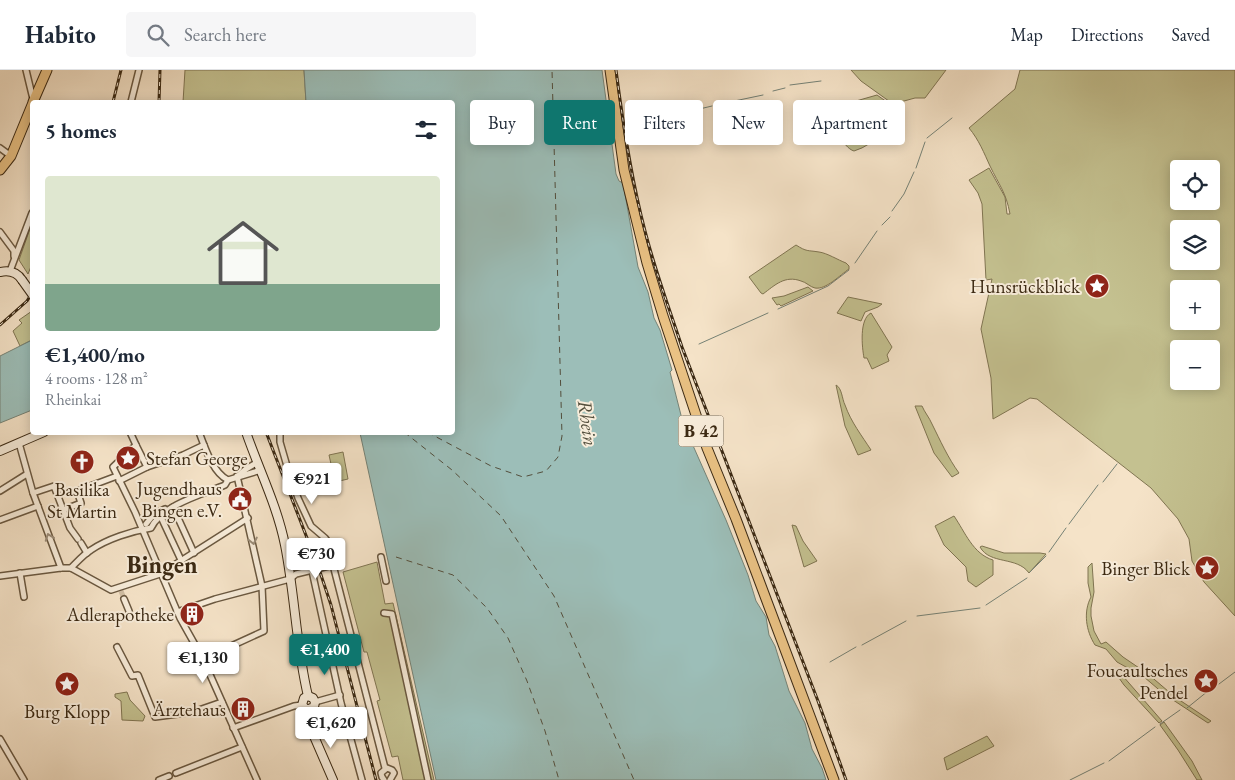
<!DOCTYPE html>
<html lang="en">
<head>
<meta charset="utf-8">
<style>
	body { margin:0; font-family:"EB Garamond",serif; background:#f6f6f7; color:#1f2937; height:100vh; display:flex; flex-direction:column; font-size:19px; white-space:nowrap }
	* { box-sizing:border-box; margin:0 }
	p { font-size:16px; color:#747a83 }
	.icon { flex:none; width:28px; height:28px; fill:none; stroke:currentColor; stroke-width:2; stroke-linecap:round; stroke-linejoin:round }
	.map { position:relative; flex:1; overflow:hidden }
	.details { position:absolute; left:30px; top:30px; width:425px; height:335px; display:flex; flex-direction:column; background:#fff; border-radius:5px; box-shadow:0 2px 12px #0003 }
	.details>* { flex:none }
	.banner { position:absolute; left:470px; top:30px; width:475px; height:45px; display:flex; gap:10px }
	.fabs { position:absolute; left:1170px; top:90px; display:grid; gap:10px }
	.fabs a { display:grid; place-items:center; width:50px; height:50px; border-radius:5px; background:#fff; box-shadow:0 2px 12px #0003; font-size:25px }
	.price { position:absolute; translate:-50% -42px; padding:0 11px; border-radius:5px; background:#fff; color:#222; font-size:16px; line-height:32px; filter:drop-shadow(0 1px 2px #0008) }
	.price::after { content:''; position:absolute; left:50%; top:30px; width:15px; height:11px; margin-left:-8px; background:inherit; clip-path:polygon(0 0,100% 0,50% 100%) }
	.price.current { background:#0f766e; color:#fff }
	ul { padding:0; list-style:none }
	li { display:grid; align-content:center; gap:10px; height:265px; padding:0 15px }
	li span { display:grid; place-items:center; height:155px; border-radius:5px; color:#555 }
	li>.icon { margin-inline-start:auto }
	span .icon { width:90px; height:90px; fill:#fffc; stroke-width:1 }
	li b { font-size:21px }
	h2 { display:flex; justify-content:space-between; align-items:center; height:60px; padding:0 15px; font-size:21px }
	.chip { padding:0 18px; border-radius:5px; background:#fff; box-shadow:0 2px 12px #0003; font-size:18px; line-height:45px }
	.chip.current { background:#0f766e; color:#fff }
	header { display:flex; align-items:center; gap:30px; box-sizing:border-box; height:70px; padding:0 25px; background:#fff; border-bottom:1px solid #e0e1e3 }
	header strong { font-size:24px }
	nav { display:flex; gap:28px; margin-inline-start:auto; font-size:18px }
	.search { width:350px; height:45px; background:#f6f6f7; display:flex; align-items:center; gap:12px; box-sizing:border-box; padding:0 18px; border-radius:5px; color:#747a83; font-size:19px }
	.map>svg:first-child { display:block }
	.green { fill:#c4c190; stroke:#807552; fill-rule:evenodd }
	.water { fill:#9cbeb8; stroke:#758276 }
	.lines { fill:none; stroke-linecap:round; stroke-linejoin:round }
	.stream { stroke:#758276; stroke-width:1 }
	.ferry { stroke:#534e3c; stroke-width:1; stroke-dasharray:6 5; stroke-linecap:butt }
	.street-tunnel { stroke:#d0bea4; stroke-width:5; stroke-dasharray:5 2.5; stroke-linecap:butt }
	.street-casing { stroke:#6a5840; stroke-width:8 }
	.secondary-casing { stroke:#3b2913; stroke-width:10 }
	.primary-casing { stroke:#3b2913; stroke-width:11 }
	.street { stroke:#f8eddb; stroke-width:5 }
	.secondary { stroke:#f8eddb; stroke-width:8 }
	.primary { stroke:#eac284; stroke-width:9 }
	.rail-casing { stroke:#3b2913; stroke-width:3 }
	.rail { stroke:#f8eddb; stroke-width:1; stroke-dasharray:4; stroke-linecap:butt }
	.secondary-bridge-casing { stroke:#3b2913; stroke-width:10; stroke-linecap:butt }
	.secondary-bridge { stroke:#f8eddb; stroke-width:8 }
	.oneway { stroke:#9a8b77 }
	.labels { text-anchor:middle; stroke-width:4; stroke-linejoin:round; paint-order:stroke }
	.shield { fill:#f8eddb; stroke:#74644f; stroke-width:1 }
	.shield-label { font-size:18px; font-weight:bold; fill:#3b2913 }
	.poi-label { font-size:19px; fill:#3b2913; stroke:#f8eddb; text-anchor:end }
	.water-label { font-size:20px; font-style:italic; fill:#534e3c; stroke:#f8eddb }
	.district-label { font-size:24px; font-weight:bold; fill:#3b2913; stroke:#f8eddb }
</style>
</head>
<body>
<header>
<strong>Habito</strong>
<div class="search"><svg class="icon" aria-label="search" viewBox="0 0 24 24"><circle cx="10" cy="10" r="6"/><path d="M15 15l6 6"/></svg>Search here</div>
<nav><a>Map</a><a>Directions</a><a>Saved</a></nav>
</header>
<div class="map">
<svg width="1235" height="710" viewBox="0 0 1235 710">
	<rect width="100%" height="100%" fill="#f5e3c8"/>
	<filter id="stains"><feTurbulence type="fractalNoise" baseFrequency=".004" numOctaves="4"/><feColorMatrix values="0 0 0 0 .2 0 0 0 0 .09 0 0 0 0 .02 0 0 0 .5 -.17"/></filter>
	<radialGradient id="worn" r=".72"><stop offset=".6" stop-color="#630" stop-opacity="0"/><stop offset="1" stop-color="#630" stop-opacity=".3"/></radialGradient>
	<!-- green -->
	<g class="green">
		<path d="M185,0h119l2,32h-123z"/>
		<path d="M851,0h95l-21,28h-10l-22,6 -32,-23z"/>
		<path d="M1020,0h215v546l-31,-34 -12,-21 -3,-22 -11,-20 -27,-31 -114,-89 -7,-1 -37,21 -2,-41 -10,-49 11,-50 -6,1 -4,-76 -4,-11 -9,-13 20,-12 16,29 2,17h3c-4,-22 -11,-29 -20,-48 -6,-13 -11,-26 -21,-38l46,-39zM1179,99h32v32h-32zM1179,159h32v32h-32zM1179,219h32v32h-32zM1179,279h32v32h-32z"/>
		<path d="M877,25l17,12h6c-13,19 -23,37 -46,44 -11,-3 -24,-30 -26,-42z"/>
		<path d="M32,153v41l-4,10 -9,-14z"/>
		<path d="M796,175c11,7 11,5 23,7 8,1 19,8 27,11l3,3v3c-9,6 -23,21 -34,19 -5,-1 -9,-6 -14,-7 -16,-6 -26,4 -38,13l-2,-1 -12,-16z"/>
		<path d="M808,217l5,4 -32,15 -2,-2 -2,1 -5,-7 12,-2z"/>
		<path d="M848,227l34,7 -4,3 -13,5 -4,9 -24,-8z"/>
		<path d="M32,241v29l-12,6 -7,-15 9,-8 -3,-3z"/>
		<path d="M871,243l21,34 -5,8 2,6 -17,8 -5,-11h-3c-2,-11 -5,-39 7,-45z"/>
		<path d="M836,315c6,3 6,14 9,20 6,17 17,31 26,45l-13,5 -13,-29z"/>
		<path d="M915,336h7c3,7 7,11 10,18 8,16 16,34 27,49l-7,4 -18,-24z"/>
		<path d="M343,382l5,27 -13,3 -6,-27z"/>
		<path d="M954,446c11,16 19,38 39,44v15l-17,12 -8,-6 -2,-14 -22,-22 -9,-19z"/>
		<path d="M792,455l4,1 7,15 14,20 -13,6z"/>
		<path d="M982,476l22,7h36l6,1 -17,19c-12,-17 -39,-8 -49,-26z"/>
		<path d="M377,492l8,42 8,-1 41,177h-31l-5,-24 -6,1 -15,-56 3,-1 -13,-48h-3l-21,-80z"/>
		<path d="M1092,493l2,29 -3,16v8l3,15 7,13 5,-2 17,15 25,17 27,23 36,24 -3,2 -44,-29 -20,-17 -27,-15 -11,-13 -11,-4c-9,-14 -12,-33 -4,-48l-3,-14v-16z"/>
		<path d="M1122,605l40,46 -3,2 -35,-38 -5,-7z"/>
		<path d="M127,622l3,8 15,16 -2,5 -21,-1 -1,-19 -6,-4v-3z"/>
		<path d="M1164,652l28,39 10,19h-5l-19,-30 -18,-25z"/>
		<path d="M987,666l7,10 -47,24 -3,-12z"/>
	</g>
	<!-- water -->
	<g class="water">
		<path d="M304,0h298l14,104 3,7 4,2 15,84 10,25 6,26 6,12 12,40 -2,2 13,51 43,97 22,55 8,26 10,16 3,18 6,11 14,45 16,32 7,26 10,19 4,12h-390l-76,-347 92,-1v-330h-146z"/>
		<path d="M32,270v70l-32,13v-67z"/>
	</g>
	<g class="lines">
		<!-- stream -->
		<g class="stream">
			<path d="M790,15l31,-4"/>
			<path d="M773,21l12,-3"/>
			<path d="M720,34l43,-9"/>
			<path d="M666,47l46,-11"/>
			<path d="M645,52l12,-3"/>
			<path d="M927,68l25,-20"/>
			<path d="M916,98l9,-26"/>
			<path d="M892,141l12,-17 10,-22"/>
			<path d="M882,155l8,-8"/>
			<path d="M855,193l22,-32"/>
			<path d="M778,239l50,-23 21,-16"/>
			<path d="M699,274l69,-31"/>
			<path d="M1103,412l14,-18"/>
			<path d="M1069,454l29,-39"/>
			<path d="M1049,482l17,-24"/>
			<path d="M1030,502l16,-16"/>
			<path d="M986,535l41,-27"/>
			<path d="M917,546l63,-8"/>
			<path d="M862,575l44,-24"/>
			<path d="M830,592l26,-15"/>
			<path d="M1219,614l16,-12"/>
			<path d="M1187,638l21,-17"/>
			<path d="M1160,654l20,-14"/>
			<path d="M1109,691l46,-34"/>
			<path d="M1070,710l34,-17"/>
		</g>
		<!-- ferry -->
		<g class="ferry">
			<path d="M404,362l48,38 49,46 53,80 80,184"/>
			<path d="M427,362l64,34 32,11 23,-6 12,-14 4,-21 -10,-366"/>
			<path d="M396,487l57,18 34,33 21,30 19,43 18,50 14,49"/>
		</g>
		<!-- street-tunnel -->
		<path class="street-tunnel" d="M121,521l3,8"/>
		<defs>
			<g id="street">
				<path d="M26,0l7,29"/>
				<path d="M131,32l8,-32"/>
				<path d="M0,78l11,8"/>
				<path d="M0,162l14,19v5"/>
				<path d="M10,201l22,-58"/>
				<path d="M130,362l6,13 -23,22 22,45 45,106 23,41 54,121"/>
				<path d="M199,362c6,16 14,41 29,48"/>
				<path d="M280,362v10l9,31 9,25 13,28 14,12 6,8 3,9 -1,10 52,203"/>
				<path d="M19,373l14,50 28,75"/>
				<path d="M136,375l11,22"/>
				<path d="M238,406l8,-7 12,-7"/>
				<path d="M119,411l28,-14 36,-12 21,-10"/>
				<path d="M0,421l27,-17"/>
				<path d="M33,423l21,-7 16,42 8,11"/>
				<path d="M173,437l21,46"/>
				<path d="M63,440l18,-7 -4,-12 40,-15"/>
				<path d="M160,445l21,45"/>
				<path d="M0,450l38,-14"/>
				<path d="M146,454l8,-10 11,-5"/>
				<path d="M81,473l6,10"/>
				<path d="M381,487l5,24"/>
				<path d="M71,498c6,-6 13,-14 20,-18 16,-11 41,-19 60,-22 11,-23 52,-34 74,-43l3,-5 33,-10"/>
				<path d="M312,501l29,132 21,77"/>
				<path d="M20,503l4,24"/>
				<path d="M0,506l61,-8h10l40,22 49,-16 88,-56"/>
				<path d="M124,529l5,12"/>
				<path d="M177,542l38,-13 75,-20 6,-5 37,-9"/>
				<path d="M384,543l8,1 36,166"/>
				<path d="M117,577l15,29 6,-1 17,42 38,-5 29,-10"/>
				<path d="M203,589l61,-28 -2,-45 -25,-110"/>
				<path d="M315,632l25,-7"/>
				<path d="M233,658l61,-22 8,-1"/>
				<path d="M0,669l24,41"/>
				<path d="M176,703l66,-26"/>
				<path d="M159,710l10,-4"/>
				<path d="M384,710l-2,-3 -1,-4 6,-5 5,2 2,3 -4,7"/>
			</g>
			<g id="secondary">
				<path d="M0,202c9,-2 17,0 22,8"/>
				<path d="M246,362c13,38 31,73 39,113 10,50 11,101 23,151"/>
				<path d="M0,381l44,-19"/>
				<path d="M308,626l5,2 2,4 -1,5 -5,2"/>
				<path d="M308,626l-4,2 -2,7 4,4h3"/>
				<path d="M309,639l1,18 23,53"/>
			</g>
			<g id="primary">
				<path d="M610,0l14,100 23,93 16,53 44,132 29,71 98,261"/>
				<path d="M33,32l14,-32"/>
				<path d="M0,100l11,-14 21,-51"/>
			</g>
		</defs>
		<!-- street casing -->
		<use href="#street" class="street-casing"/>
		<!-- secondary casing -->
		<use href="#secondary" class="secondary-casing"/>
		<!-- primary casing -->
		<use href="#primary" class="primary-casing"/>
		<!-- street -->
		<use href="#street" class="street"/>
		<!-- secondary -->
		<use href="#secondary" class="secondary"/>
		<!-- primary -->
		<use href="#primary" class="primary"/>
		<defs>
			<g id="rail">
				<path d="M616,0c7,54 15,108 29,161 10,39 24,77 37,116l136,354 28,79"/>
				<path d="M113,32l8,-32"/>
				<path d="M159,32l1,-32"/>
				<path d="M0,255l27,-24 5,-8"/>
				<path d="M266,362l53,137 12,36 45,175"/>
			</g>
		</defs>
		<!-- rail casing -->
		<use href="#rail" class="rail-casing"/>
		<!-- rail -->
		<use href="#rail" class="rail"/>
		<defs>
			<path id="secondary-bridge" d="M22,210l10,14"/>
		</defs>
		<!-- secondary-bridge casing -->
		<use href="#secondary-bridge" class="secondary-bridge-casing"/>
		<!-- secondary-bridge -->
		<use href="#secondary-bridge" class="secondary-bridge"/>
	</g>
	<!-- one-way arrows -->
	<defs><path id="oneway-chevron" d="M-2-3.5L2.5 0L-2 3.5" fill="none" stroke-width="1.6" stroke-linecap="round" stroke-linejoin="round" transform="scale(1.25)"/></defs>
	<g class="oneway">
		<use href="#oneway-chevron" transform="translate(49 467) rotate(-110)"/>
		<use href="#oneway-chevron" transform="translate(253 471) rotate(78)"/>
	</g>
	<!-- icons -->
	<defs>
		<symbol id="sight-disc" viewBox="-11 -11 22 22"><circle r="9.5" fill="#8f2418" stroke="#f8eddb"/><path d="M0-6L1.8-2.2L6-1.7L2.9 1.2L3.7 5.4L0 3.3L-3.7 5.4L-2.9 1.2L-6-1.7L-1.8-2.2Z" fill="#fff"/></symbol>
		<symbol id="church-disc" viewBox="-11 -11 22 22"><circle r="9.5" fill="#8f2418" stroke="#f8eddb"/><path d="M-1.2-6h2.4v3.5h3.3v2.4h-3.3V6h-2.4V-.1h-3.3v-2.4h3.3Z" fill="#fff"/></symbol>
		<symbol id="civic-disc" viewBox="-11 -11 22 22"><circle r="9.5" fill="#8f2418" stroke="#f8eddb"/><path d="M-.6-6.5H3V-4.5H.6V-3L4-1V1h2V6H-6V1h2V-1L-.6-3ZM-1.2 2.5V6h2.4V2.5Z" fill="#fff"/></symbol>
		<symbol id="building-disc" viewBox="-11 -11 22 22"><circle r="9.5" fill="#8f2418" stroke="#f8eddb"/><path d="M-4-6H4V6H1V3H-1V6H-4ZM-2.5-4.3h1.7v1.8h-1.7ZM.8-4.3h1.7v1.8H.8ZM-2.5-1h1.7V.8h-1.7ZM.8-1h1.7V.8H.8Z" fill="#fff"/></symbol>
	</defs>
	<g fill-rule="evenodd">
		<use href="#sight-disc" x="1083" y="202" width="28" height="28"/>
		<use href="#sight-disc" x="114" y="374" width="28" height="28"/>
		<use href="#church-disc" x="68" y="378" width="28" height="28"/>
		<use href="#civic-disc" x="226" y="415" width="28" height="28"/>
		<use href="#sight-disc" x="1193" y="484" width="28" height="28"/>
		<use href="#building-disc" x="178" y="530" width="28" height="28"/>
		<use href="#sight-disc" x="1192" y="597" width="28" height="28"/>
		<use href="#sight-disc" x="53" y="600" width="28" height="28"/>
		<use href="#building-disc" x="229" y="625" width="28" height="28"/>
	</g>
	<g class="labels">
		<!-- shield labels -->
		<rect class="shield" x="678.5" y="345.5" width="45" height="31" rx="4"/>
		<g class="shield-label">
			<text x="701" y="367">B 42</text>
		</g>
		<!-- poi labels -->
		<g class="poi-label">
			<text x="1080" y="223">Hunsrückblick</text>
			<text x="146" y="395" text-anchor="start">Stefan George</text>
			<text x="222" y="425">Jugendhaus<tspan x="222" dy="22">Bingen e.V.</tspan></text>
			<text x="82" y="426" text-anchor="middle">Basilika<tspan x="82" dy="22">St Martin</tspan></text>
			<text x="1190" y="505">Binger Blick</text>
			<text x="174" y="551">Adlerapotheke</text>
			<text x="1188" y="607">Foucaultsches<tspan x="1188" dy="22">Pendel</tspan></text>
			<text x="226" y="646">Ärztehaus</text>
			<text x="67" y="648" text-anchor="middle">Burg Klopp</text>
		</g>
		<!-- water labels -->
		<g class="water-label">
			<text transform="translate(588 353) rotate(82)" y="7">Rhein</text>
		</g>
		<!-- district labels -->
		<g class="district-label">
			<text x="162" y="503">Bingen</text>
		</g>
	</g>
	<rect width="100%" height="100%" filter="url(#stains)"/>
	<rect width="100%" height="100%" fill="url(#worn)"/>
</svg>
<div class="fabs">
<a><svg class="icon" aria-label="locate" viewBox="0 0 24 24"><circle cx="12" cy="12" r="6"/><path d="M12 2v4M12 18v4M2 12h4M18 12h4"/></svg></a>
<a><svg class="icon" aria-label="layers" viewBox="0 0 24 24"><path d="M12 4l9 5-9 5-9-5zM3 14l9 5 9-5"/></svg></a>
<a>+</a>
<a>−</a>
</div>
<b class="price" style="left:312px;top:435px">€921</b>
<b class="price" style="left:316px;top:510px">€730</b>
<b class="price current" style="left:325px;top:606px">€1,400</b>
<b class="price" style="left:203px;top:614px">€1,130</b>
<b class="price" style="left:331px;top:679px">€1,620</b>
<div class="banner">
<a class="chip">Buy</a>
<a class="chip current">Rent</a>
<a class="chip">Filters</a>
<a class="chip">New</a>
<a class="chip">Apartment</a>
</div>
<section class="details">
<h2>5 homes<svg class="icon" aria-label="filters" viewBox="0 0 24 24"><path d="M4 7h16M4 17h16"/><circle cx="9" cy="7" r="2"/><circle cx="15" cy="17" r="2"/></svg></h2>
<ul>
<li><span style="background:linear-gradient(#dfe7d0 70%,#7fa58c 0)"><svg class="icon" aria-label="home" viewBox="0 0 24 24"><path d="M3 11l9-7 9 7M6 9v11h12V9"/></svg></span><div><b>€1,400/mo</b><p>4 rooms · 128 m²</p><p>Rheinkai</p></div></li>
</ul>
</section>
</div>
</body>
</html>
